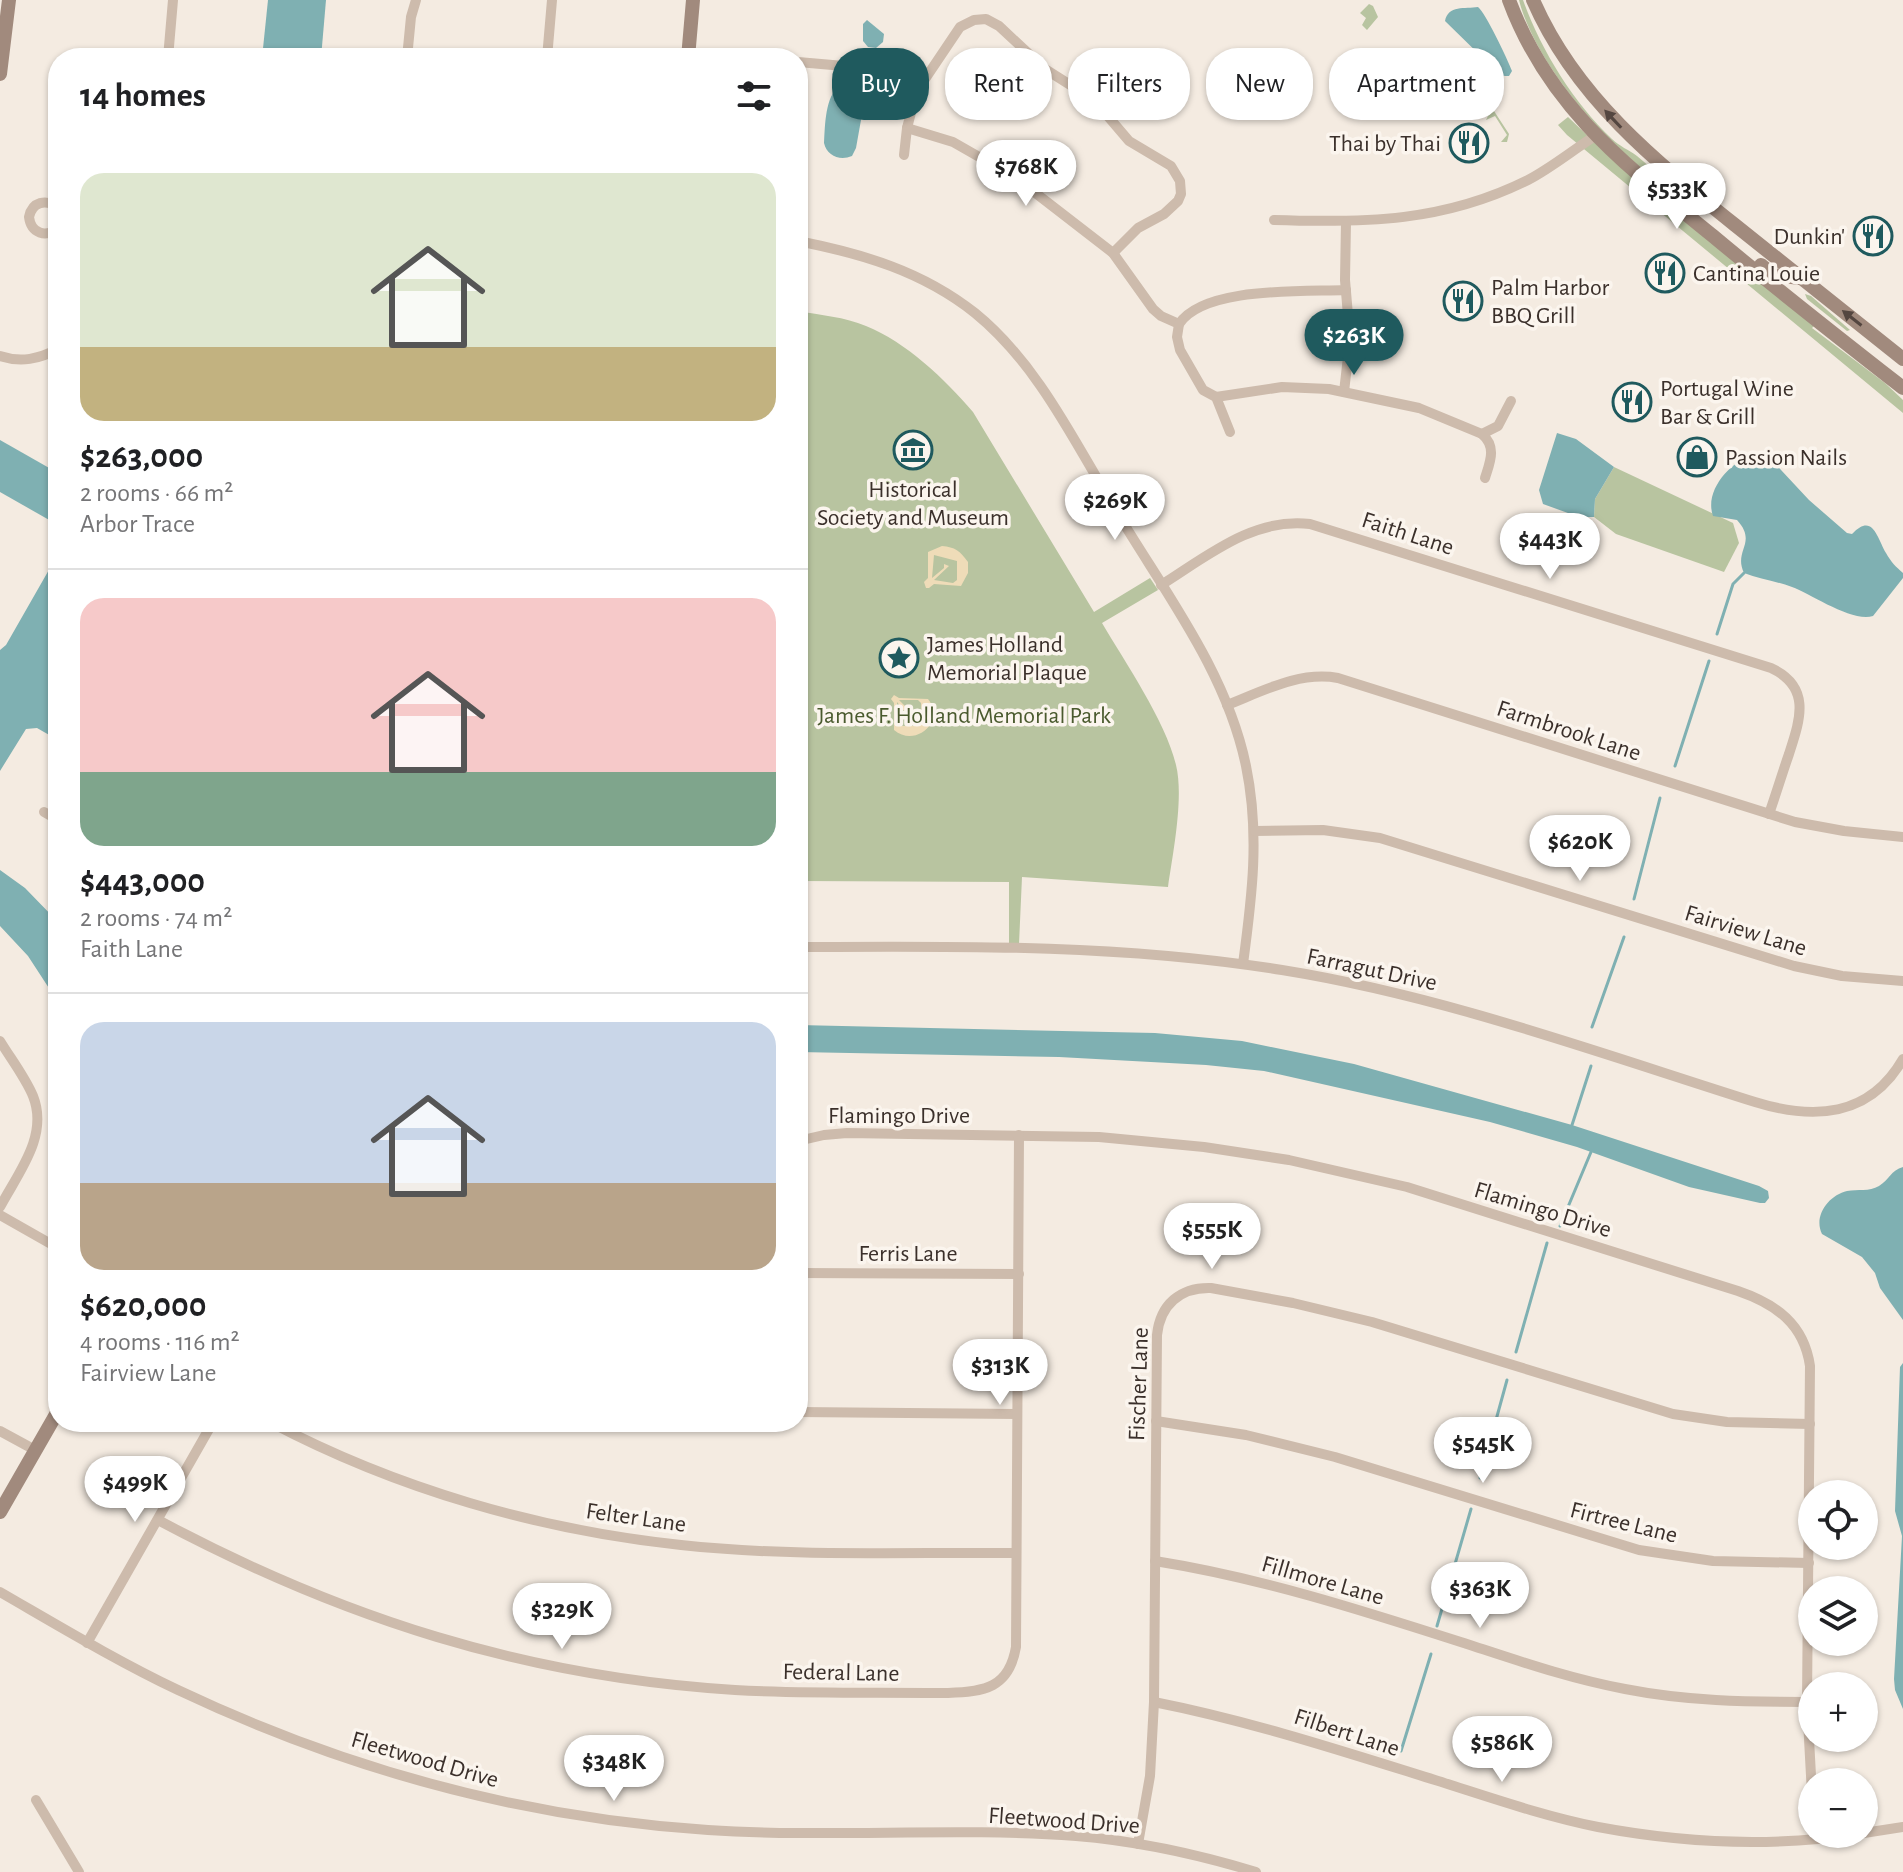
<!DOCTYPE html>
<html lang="en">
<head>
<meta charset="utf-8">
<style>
	body { margin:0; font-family:"Alegreya Sans",sans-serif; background:#f2f2f2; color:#202124; height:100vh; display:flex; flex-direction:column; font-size:30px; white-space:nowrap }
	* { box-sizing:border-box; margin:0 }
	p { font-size:26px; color:#757577 }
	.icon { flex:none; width:44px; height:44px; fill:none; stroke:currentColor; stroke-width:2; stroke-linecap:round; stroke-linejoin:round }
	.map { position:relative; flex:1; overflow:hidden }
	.sheet { position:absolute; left:48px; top:48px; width:760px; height:1384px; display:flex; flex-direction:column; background:#fff; border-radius:32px; box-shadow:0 2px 6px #0004 }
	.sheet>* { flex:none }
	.guide { position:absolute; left:832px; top:48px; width:760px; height:72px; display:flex; gap:16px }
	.tools { position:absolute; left:1798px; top:1480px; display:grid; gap:16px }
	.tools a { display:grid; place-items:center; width:80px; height:80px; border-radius:50%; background:#fff; box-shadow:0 2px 6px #0004; font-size:40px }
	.price { position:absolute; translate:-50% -68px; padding:0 18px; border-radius:28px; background:#fff; color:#222; font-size:26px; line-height:52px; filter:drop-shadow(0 2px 4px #0008) }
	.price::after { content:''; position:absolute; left:50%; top:48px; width:24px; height:18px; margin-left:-12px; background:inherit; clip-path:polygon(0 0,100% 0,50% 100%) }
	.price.selected { background:#1f5a5e; color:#fff }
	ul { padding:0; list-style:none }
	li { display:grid; align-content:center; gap:16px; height:424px; padding:0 32px }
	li+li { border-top:2px solid #e0e0e0 }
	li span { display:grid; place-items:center; height:248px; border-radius:24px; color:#555 }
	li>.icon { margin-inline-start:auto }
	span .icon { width:144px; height:144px; fill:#fffc; stroke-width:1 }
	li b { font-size:34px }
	h2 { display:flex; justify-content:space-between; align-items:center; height:96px; padding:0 32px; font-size:34px }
	.pill { padding:0 28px; border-radius:32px; background:#fff; box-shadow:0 2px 6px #0004; font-size:28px; line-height:72px }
	.pill.selected { background:#1f5a5e; color:#fff }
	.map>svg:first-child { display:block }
	.green { fill:#b8c4a0 }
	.sand { fill:#efdcb8; fill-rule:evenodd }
	.water { fill:#7fb0b2 }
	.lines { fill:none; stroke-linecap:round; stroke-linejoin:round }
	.stream { stroke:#7fb0b2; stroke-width:3 }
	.street { stroke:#cdbbac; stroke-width:10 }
	.secondary { stroke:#a18a7d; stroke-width:14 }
	.oneway { fill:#544640 }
	.labels { text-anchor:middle; stroke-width:7; stroke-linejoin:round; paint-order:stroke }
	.poi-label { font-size:24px; fill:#3b302b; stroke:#fbf5ee; text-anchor:start }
	.street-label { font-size:24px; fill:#3b302b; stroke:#fbf5ee }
	.park-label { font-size:24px; fill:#4a5a2e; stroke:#fbf5ee }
</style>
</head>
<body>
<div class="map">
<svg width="1903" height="1872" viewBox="0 0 1903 1872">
	<rect width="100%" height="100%" fill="#f4ebe1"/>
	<!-- green -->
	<g class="green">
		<path d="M1519,0h4c18,50 50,102 89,139 7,7 17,11 25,17 19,16 38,32 56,48 -66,-35 -155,-130 -174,-204z"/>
		<path d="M1369,4l4,2 5,11 -11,13 -5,-5 4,-7 -6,-5z"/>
		<path d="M1440,60l54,51 15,23 -2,8h-6l6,-7 -12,-19 -9,4 4,-8 -30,-30 -6,6 -5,-4 6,-7 -13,-13 -8,5v-5z"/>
		<path d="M1568,117l42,40 204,169 -2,2 73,55 18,17v13l-336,-278 -9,-10z"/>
		<path d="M1805,294l6,2 39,34 -3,1 -40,-32z"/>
		<path d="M798,311c22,4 47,6 68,15 40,16 79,53 107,86l121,200 56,-34 8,12 -56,33c23,39 64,99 74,142 8,32 -3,88 -8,122l-146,-10 -3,67h-10v-62l-211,-1z"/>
		<path d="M1614,467l119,56 6,20 -15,29 -108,-38 -22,-17 1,-18z"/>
	</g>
	<!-- sand -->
	<g class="sand">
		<path d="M942,546c13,1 18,5 26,16v11l-7,13 -27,-2 -5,4h-3l-2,-6 4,-4v-26zM934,555l23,6v19l-4,3 -19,-3 15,-14 -5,-2v4l-12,10z"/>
		<path d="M894,695l5,3 29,1c18,23 -13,49 -34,31v-27l-3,-4zM899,700h19l3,3 1,18 -4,5h-19l-2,-3v-21l11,14 5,-2z"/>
	</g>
	<!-- water -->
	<g class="water">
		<path d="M268,0h58l-5,58h-59z"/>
		<path d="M1478,7c7,5 30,53 34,64l-3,5c-10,0 -15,-2 -19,-11l-45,-44c3,-16 20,-12 33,-14z"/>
		<path d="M867,20l17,14 -1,8 -7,6 -8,-1 -5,-6v-17z"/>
		<path d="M840,86l24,3 2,3 -10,56 -4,8c-12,5 -25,0 -28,-13 1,-17 1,-48 16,-57z"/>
		<path d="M1557,433l19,6 38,28 -19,32 -1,18h-15l-36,-13 -4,-14z"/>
		<path d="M0,440l58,33v52l-58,-33z"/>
		<path d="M1754,455l15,2 40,43 38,33 5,1c21,-22 25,4 34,19 5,9 10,14 17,20v5l-30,38c-20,7 -62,-22 -81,-29 -16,-6 -33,-8 -48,-14 -11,-23 14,-30 -7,-53l-24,-4c-9,-25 17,-55 41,-61z"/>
		<path d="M58,554v115l-3,11 3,6v54l-21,-12 -11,1 -26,42v-121l6,-5z"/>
		<path d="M0,870l25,18 33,34v80l-30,-46 -28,-30z"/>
		<path d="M798,1025l357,8 87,8 112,23 218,61 187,61 9,5 1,7 -4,5h-5l-71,-16 -112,-40 -87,-25 -226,-51 -58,-6 -147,-8 -261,-5z"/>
		<path d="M1903,1167v153l-23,-32 -5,-15 -13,-16 -40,-23c-9,-18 7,-39 25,-43 11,-2 22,1 32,-5 10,-6 12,-16 24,-19z"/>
		<path d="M1903,1363v346l-8,-19 -1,-11 8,-143 -7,-25 5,-144z"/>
	</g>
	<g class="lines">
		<!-- stream -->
		<g class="stream">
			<path d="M1717,634l16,-50 11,-11"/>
			<path d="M1675,766l34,-105"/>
			<path d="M1634,899l26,-101"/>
			<path d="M1592,1027l32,-90"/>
			<path d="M1572,1125l19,-59"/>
			<path d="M1560,1226l31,-74"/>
			<path d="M1516,1352l31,-109"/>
			<path d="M1480,1478l27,-98"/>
			<path d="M1437,1626l34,-117"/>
			<path d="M1401,1751l30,-97"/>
		</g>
		<!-- street -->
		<g class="street">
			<path d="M688,54l54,4"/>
			<path d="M168,58l5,-58"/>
			<path d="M407,58l4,-41 5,-17"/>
			<path d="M547,58l5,-58"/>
			<path d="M798,62l92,8 15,3 18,9 -8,15 -8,31 46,14 63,36 97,75 40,56 8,7 18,8 -2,13 3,13 23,40 13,7 14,35"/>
			<path d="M923,82l37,-55 14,-7 12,-1 13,7 46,43 49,31 35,41 42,25 9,15 1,13 -3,7 -14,13 -26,14 -25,25"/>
			<path d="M904,155l3,-27"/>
			<path d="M58,208c-12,-10 -26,-6 -29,9 2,16 17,22 29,10"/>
			<path d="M1274,220c92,3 170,2 254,-40 23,-12 45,-30 67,-44"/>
			<path d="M798,241c65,13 124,30 177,72 64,52 101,132 143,201 48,80 109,159 128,252 14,68 6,131 -3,198"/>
			<path d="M1179,324c25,-38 125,-32 167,-34"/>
			<path d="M0,356c21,7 39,3 58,-7"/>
			<path d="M1344,392l6,-53 -5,-59 1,-58"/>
			<path d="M1216,397l66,-10 47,2 90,19 63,26"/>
			<path d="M1485,478c5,-16 12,-31 -3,-44l16,-8 13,-25"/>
			<path d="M1161,585c45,-28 92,-68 149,-61l461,144c41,19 29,52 18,86 -7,20 -13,40 -20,60"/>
			<path d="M1227,705c36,-14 72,-34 111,-27l457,144 49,9 59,6"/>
			<path d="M44,812l14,8"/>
			<path d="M1255,831l68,-1 57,8 414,128 48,10 61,5"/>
			<path d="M798,947c162,-1 324,-3 484,23 162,26 317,83 473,132 58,18 114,16 148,-43"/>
			<path d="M0,1041c11,18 25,36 33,55 16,40 -15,77 -33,111"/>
			<path d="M798,1141l26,-6 23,-2 252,4 105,10 85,13 118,27 331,104c38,13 66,33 72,75l-3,336 5,92"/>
			<path d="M0,1215l58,33"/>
			<path d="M798,1273l221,1"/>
			<path d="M798,1412l219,2"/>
			<path d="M1156,1421l90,14 89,22 304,93 74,11 96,2"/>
			<path d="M270,1422c127,67 269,108 411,123 111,12 224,7 335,8"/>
			<path d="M0,1431l35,19"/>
			<path d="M158,1520c184,98 367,157 577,170 71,4 142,2 213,3 36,-1 61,-5 68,-46l3,-512"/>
			<path d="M1155,1561c107,17 209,50 312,83 52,17 104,35 158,45 61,12 121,13 182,13"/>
			<path d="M0,1592c59,34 117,69 178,98 167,79 346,128 530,140 123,8 246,-3 368,6 61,5 121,18 180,36"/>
			<path d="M87,1643l126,-221"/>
			<path d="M1154,1702c96,19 188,49 281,78 54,17 108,36 163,47 85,16 175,20 261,7"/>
			<path d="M36,1800l43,72"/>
			<path d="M1864,1833l39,-6"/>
			<path d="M1138,1844l12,-68 4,-74 3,-367c3,-30 23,-48 54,-47l82,15 79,19 301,92 54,8 83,2"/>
		</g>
		<!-- secondary -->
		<g class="secondary">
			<path d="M1509,0c40,108 118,166 204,236 62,52 126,102 190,152"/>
			<path d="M1533,0c42,97 122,161 202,225 56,45 112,89 168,134"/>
			<path d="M688,58l5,-58"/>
			<path d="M0,74l9,-74"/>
			<path d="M1761,265l12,10 27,3"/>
			<path d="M0,1512l58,-101"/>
		</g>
	</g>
	<!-- one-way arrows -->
	<defs><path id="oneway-solid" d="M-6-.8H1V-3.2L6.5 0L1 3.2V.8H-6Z" transform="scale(2)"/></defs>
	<g class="oneway">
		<use href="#oneway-solid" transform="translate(1613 119) rotate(-133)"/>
		<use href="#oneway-solid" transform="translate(1852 318) rotate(-142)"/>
	</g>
	<!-- icons -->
	<defs>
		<symbol id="restaurant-ring" viewBox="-11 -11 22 22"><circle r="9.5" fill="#fbf5ee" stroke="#1f5a5e" stroke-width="1.5"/><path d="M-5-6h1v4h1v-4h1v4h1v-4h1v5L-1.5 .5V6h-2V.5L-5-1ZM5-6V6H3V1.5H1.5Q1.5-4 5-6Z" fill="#1f5a5e"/></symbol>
		<symbol id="museum-ring" viewBox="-11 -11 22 22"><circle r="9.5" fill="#fbf5ee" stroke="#1f5a5e" stroke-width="1.5"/><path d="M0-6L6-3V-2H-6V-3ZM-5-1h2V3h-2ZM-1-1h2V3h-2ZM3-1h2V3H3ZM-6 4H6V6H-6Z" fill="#1f5a5e"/></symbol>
		<symbol id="shop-ring" viewBox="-11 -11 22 22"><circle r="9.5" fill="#fbf5ee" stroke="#1f5a5e" stroke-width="1.5"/><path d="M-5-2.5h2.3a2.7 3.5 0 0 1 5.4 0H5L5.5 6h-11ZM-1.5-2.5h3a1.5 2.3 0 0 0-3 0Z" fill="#1f5a5e"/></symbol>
		<symbol id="sight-ring" viewBox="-11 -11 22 22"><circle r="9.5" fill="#fbf5ee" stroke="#1f5a5e" stroke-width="1.5"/><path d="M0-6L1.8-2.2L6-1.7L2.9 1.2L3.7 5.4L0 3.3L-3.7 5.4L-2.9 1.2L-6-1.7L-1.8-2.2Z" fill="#1f5a5e"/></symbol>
	</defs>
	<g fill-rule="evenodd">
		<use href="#restaurant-ring" x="1447" y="121" width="44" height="44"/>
		<use href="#restaurant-ring" x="1851" y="214" width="44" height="44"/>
		<use href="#restaurant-ring" x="1643" y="251" width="44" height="44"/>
		<use href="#restaurant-ring" x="1441" y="279" width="44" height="44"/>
		<use href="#restaurant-ring" x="1610" y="380" width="44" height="44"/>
		<use href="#museum-ring" x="891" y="428" width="44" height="44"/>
		<use href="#shop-ring" x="1675" y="435" width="44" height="44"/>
		<use href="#sight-ring" x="877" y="636" width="44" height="44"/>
	</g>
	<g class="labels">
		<!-- poi labels -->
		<g class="poi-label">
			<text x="1441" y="151" text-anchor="end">Thai by Thai</text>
			<text x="1845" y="244" text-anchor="end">Dunkin'</text>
			<text x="1693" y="281">Cantina Louie</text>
			<text x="1491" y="295">Palm Harbor<tspan x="1491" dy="28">BBQ Grill</tspan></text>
			<text x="1660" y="396">Portugal Wine<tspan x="1660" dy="28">Bar &amp; Grill</tspan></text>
			<text x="1725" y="465">Passion Nails</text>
			<text x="913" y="497" text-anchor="middle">Historical<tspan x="913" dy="28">Society and Museum</tspan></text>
			<text x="927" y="652">James Holland<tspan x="927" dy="28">Memorial Plaque</tspan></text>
		</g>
		<!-- street labels -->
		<g class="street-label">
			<text transform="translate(1408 533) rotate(18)" y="8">Faith Lane</text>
			<text transform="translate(1569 730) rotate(18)" y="8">Farmbrook Lane</text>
			<text transform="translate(1746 930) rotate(17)" y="8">Fairview Lane</text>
			<text transform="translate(1372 969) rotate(12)" y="8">Farragut Drive</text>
			<text x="899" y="1123">Flamingo Drive</text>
			<text transform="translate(1543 1209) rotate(17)" y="8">Flamingo Drive</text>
			<text x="908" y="1261">Ferris Lane</text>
			<text transform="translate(1138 1384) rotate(-88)" y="8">Fischer Lane</text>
			<text transform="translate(636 1517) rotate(8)" y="8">Felter Lane</text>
			<text transform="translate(1624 1522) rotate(14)" y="8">Firtree Lane</text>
			<text transform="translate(1323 1580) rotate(16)" y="8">Fillmore Lane</text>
			<text transform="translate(841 1672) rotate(1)" y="8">Federal Lane</text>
			<text transform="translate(1347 1732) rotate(18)" y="8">Filbert Lane</text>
			<text transform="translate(425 1759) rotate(16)" y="8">Fleetwood Drive</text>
			<text transform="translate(1064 1820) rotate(4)" y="8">Fleetwood Drive</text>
		</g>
		<!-- park labels -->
		<g class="park-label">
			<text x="964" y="723">James F. Holland Memorial Park</text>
		</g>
	</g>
</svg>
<div class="tools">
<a><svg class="icon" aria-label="locate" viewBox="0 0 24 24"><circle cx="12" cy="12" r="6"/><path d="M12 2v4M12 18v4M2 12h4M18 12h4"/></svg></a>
<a><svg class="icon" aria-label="layers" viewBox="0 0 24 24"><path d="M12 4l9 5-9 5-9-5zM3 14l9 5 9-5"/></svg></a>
<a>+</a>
<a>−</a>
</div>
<b class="price" style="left:1026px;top:208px">$768K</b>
<b class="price" style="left:1677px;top:231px">$533K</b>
<b class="price selected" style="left:1354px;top:377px">$263K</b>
<b class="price" style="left:1115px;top:542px">$269K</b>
<b class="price" style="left:1550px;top:581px">$443K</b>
<b class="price" style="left:1580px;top:883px">$620K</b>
<b class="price" style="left:1212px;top:1271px">$555K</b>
<b class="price" style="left:1000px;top:1407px">$313K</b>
<b class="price" style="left:1483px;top:1485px">$545K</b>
<b class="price" style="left:135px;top:1524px">$499K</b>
<b class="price" style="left:1480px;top:1630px">$363K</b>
<b class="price" style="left:562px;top:1651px">$329K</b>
<b class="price" style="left:1502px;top:1784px">$586K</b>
<b class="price" style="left:614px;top:1803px">$348K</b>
<div class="guide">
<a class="pill selected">Buy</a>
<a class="pill">Rent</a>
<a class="pill">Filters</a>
<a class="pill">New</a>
<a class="pill">Apartment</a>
</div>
<section class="sheet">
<h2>14 homes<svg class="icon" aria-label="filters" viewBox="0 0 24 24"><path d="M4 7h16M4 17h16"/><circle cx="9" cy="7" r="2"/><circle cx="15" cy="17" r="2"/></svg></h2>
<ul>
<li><span style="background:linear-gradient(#dfe7d0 70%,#c2b280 0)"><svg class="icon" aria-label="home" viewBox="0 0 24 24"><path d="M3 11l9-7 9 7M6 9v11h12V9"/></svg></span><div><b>$263,000</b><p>2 rooms · 66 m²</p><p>Arbor Trace</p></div></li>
<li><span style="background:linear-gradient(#f6c9c9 70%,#7fa58c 0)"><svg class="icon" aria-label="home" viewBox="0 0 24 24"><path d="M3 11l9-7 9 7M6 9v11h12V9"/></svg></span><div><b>$443,000</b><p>2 rooms · 74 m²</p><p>Faith Lane</p></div></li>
<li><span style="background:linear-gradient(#c9d6e8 65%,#b9a48a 0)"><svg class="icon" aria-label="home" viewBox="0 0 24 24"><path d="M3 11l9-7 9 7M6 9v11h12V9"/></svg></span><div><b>$620,000</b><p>4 rooms · 116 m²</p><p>Fairview Lane</p></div></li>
</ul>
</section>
</div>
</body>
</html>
